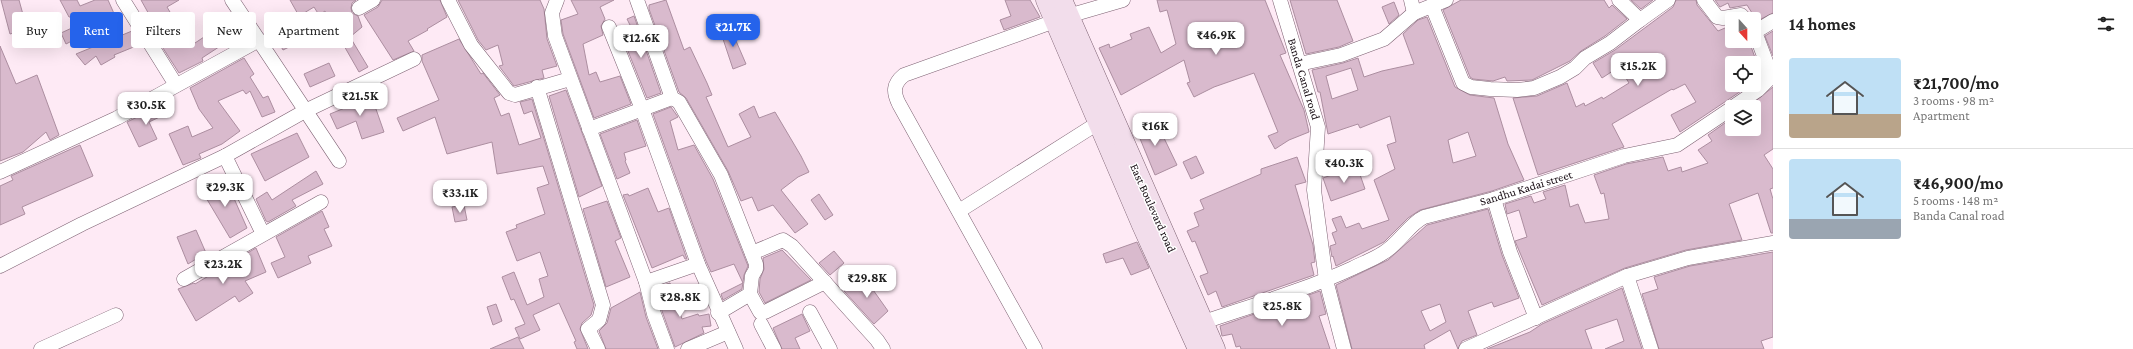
<!DOCTYPE html>
<html lang="en">
<head>
<meta charset="utf-8">
<style>
	body { margin:0; font-family:"Crimson Pro",serif; background:#f2f2f2; color:#222; height:100vh; display:flex; flex-direction:column; font-size:15px; white-space:nowrap }
	* { box-sizing:border-box; margin:0 }
	p { font-size:13px; color:#767676 }
	.icon { flex:none; width:22px; height:22px; fill:none; stroke:currentColor; stroke-width:2; stroke-linecap:round; stroke-linejoin:round }
	.map { position:relative; flex:1; overflow:hidden }
	.details { display:flex; flex-direction:column; background:#fff; width:360px }
	.details>* { flex:none }
	.banner { position:absolute; left:12px; top:12px; width:380px; height:36px; display:flex; gap:8px }
	.needle { width:26px; rotate:159deg }
	.tools { position:absolute; left:1725px; top:12px; display:grid; gap:8px }
	.tools a { display:grid; place-items:center; width:36px; height:36px; border-radius:4px; background:#fff; box-shadow:0 4px 16px #0002; font-size:20px }
	.price { position:absolute; translate:-50% -34px; padding:0 9px; border-radius:8px; background:#fff; color:#222; font-size:13px; line-height:26px; filter:drop-shadow(0 1px 2px #0008) }
	.price::after { content:''; position:absolute; left:50%; top:24px; width:12px; height:9px; margin-left:-6px; background:inherit; clip-path:polygon(0 0,100% 0,50% 100%) }
	.price.selected { background:#2563eb; color:#fff }
	ul { padding:0; list-style:none }
	li { display:flex; align-items:center; gap:12px; height:100px; padding:0 16px }
	li+li { border-top:1px solid #e0e0e0 }
	li span { display:grid; place-items:center; flex:none; width:112px; height:80px; border-radius:4px; color:#555 }
	li>.icon { margin-inline-start:auto }
	span .icon { width:48px; height:48px; fill:#fffc; stroke-width:1 }
	li b { font-size:17px }
	h2 { display:flex; justify-content:space-between; align-items:center; height:48px; padding:0 16px; font-size:17px }
	.chip { padding:0 14px; border-radius:4px; background:#fff; box-shadow:0 4px 16px #0002; font-size:14px; line-height:36px }
	.chip.selected { background:#2563eb; color:#fff }
	main { display:flex; flex:1; min-height:0 }
	.map>svg:first-child { display:block }
	.building { fill:#d9bacd; stroke:#ac8ea0; fill-rule:evenodd }
	.lines { fill:none; stroke-linecap:round; stroke-linejoin:round }
	.minor-casing { stroke:#7d6172; stroke-width:15 }
	.secondary-casing { stroke:#7d6172; stroke-width:21 }
	.minor { stroke:#fff; stroke-width:14 }
	.secondary { stroke:#f2ddeb; stroke-width:20 }
	.labels { text-anchor:middle; stroke-width:3; stroke-linejoin:round; paint-order:stroke }
	.street-label { font-size:12px; fill:#150a11; stroke:#fff }
</style>
</head>
<body>
<main>
<div class="map">
<svg width="1773" height="349" viewBox="0 0 1773 349">
	<rect width="100%" height="100%" fill="#feeaf5"/>
	<!-- building -->
	<g class="building">
		<path d="M1,0h18l8,29 -17,5z"/>
		<path d="M60,0h17l3,6 15,-6h13l8,18 -50,26 -5,-11 13,-6 -3,-6 7,-4h-9z"/>
		<path d="M141,0h38l-12,7 16,27 6,-3 6,12 24,-16 9,14 -26,17 1,3 -24,12 -18,-28 4,-2z"/>
		<path d="M290,0h66l-4,3 -1,5 1,5 6,3 4,11 -12,10 18,30 -9,5 -20,-35 -2,1 -12,-27 -6,4 -5,-8 -15,9z"/>
		<path d="M382,0h58l7,17 -20,12 1,1 -20,11 6,10 -21,9 -29,-45 14,-8z"/>
		<path d="M458,0h82l4,9 3,30 10,27 -15,4 2,8 -30,8 -15,-20 4,-1 -5,-20 -12,5 -8,-10z"/>
		<path d="M571,0h43l-14,7 5,12 -4,7 2,9 -20,9 6,31 7,-3 4,10 20,-6 11,28 -37,14 -31,-84 -2,-14 17,-6z"/>
		<path d="M666,0l18,50 6,-3 17,36 5,12 -6,2 22,50 23,-10 -12,-23 15,-8 5,12 16,-6 26,44 8,16 -11,5 -17,13 27,34 -13,9 -22,-28 -15,6 -6,-14 -11,4 -13,-30 -42,-73 -7,-6 -30,-83v-4z"/>
		<path d="M1005,0h25l10,17 -36,13 -4,-10 11,-4z"/>
		<path d="M1157,0h108l21,53 -6,2 24,55 5,22 -20,8 -14,9 -7,-13 10,-4 -24,-59 -40,14 -20,10 -7,-14 3,-1 -6,-22 -63,35 -22,-47 10,-4 1,4 22,-9 -2,-5 19,-7 12,26 15,-9 -9,-34 -7,2z"/>
		<path d="M1290,0h47l16,41 -14,6 -33,7z"/>
		<path d="M1461,0h143l5,8 3,-3 15,14 -22,17 -24,15 -11,10 -38,19 -25,1 -2,-4 -12,4 -20,-2 -3,-2 -27,-67z"/>
		<path d="M1631,0h22l-12,9z"/>
		<path d="M1676,0h20l1,5 21,26 14,-6v16h17l9,25v11l-4,5v-19h-22v22h18l-70,47 -9,-17 25,-13 -11,-18 -12,6 -1,-1 -60,35 12,23 -86,28 -25,-77 24,-2 30,-13 9,24 8,-4 1,3 17,-9 1,2 26,-16 -10,-16 -17,11 -9,-15 22,-13 58,-43z"/>
		<path d="M1715,0h58v13l-16,8 -10,-16 -17,3 -2,-5 -8,4z"/>
		<path d="M1394,2l5,13 -10,9 -7,-17z"/>
		<path d="M634,16l27,77 -14,5 -26,-64 11,-5 -5,-10z"/>
		<path d="M1427,17l28,70 15,8 24,3 14,46 16,36 -32,11 -72,19 -12,8 -24,24 -48,24 -3,-10 -1,1 -2,-11 6,-2 -4,-11 5,-2 -5,-12 9,-3 5,12 13,-5 3,6 27,-9 -15,-40 21,-11 -8,-24 9,-3 -6,-26 -30,12 -2,-4 -30,10 -8,-42h-2l-6,-22 31,-7 15,-5 6,19 18,-6 32,-7 -11,-30 15,-14zM1351,68l7,22 -26,9 -6,-23zM1468,132l8,24 -23,7 -5,-23z"/>
		<path d="M286,27l9,17 -12,6 -9,-16z"/>
		<path d="M730,27l16,37 -13,5 -13,-39z"/>
		<path d="M132,31l9,13 -27,11 1,2 -14,8 -5,-9 -11,9 -9,-11z"/>
		<path d="M1773,31v25l-8,-20z"/>
		<path d="M459,39l22,35 2,-1 17,22 -6,3 7,18 8,-3 10,32 22,-7 -9,-27 -8,3 -4,-12 12,-3 62,206 -3,10 -9,8 -2,6 8,20h-11l-3,-7 2,-1 -17,-38 -26,12 7,15 -20,9 -5,-11 10,-4 -11,-25 -3,1 -9,-23 12,-5 13,33 17,-8 -5,-18 9,-3 -8,-24 -23,9 -11,-29 11,-4 -1,-3 29,-11 -8,-26 12,-4 -6,-18 -46,8 -5,-32 -45,12 -12,-37 -32,14 -6,-13 42,-18 -17,-39v-6z"/>
		<path d="M0,46l16,38 21,-9 22,60 -9,5 -4,-8 -23,20 -23,9z"/>
		<path d="M244,58l10,16 -4,3 13,21 5,-2 7,16 -13,5 -12,-26 -4,3 -3,-4 -25,11 22,30 -18,13 -23,10 2,4 -18,7 -14,-31 19,-8 4,11 21,-9 -14,-19 -9,-21z"/>
		<path d="M329,63l6,13 -25,11 -6,-13z"/>
		<path d="M1773,87v62l-9,6 9,14v19l-3,1 3,10v34h-2l-13,-40 -29,11 13,36 -56,10 -61,18 -83,37 -27,-64 12,-4 -8,-27 -12,4 -2,-10 26,-8 3,7 12,-4 -3,-7 22,-7 5,22 8,-3 7,19 24,-4 -5,-26 -3,1 -7,-19 32,-11 37,-7 5,14 13,-4 1,5 26,-9 -10,-13 14,-9 -4,-6 24,-17v11h22v-22h-6z"/>
		<path d="M566,90l36,96 -23,11 -30,-101z"/>
		<path d="M370,92l14,40 -22,7 -6,-18 -19,8 -7,-15 27,-11 -2,-5z"/>
		<path d="M164,104l4,9 -19,9 8,17 -18,8 -12,-25z"/>
		<path d="M671,107l7,10 -8,4 8,29 16,-5 19,34 35,87 -4,9 -2,14 -19,11 -2,-6 22,-11 -9,-19 -23,8 -5,-11 -53,-147z"/>
		<path d="M1149,117l10,21 4,-2 14,29 -22,10 -21,-51z"/>
		<path d="M637,120l9,26 -22,7 2,7 -1,1 5,12 -13,6 -17,-45z"/>
		<path d="M297,133l12,24 -44,24 -14,-27z"/>
		<path d="M80,145l13,31 -71,31 3,7 -25,11v-39l13,-6 -2,-4z"/>
		<path d="M1196,156l8,17 -13,6 -8,-17z"/>
		<path d="M1297,157l9,25 -11,3 18,60 2,17 -4,1 3,12 -92,32 -6,-16 -8,4 -8,-19 8,-3 -13,-32 -3,1 -5,-11 12,-5 -5,-13 10,-4 -4,-9 61,-26v-5z"/>
		<path d="M1357,166l8,23 -34,12 -8,-23z"/>
		<path d="M316,171l7,13 -31,16 4,6 -28,16 -2,-1 -10,-22 11,-7 5,8z"/>
		<path d="M225,178l22,50 -17,10 -28,-47z"/>
		<path d="M648,188l10,24 11,-4 18,51h-2l-2,-4 -31,13 -29,-73 5,-1 1,2z"/>
		<path d="M819,194l14,21 -8,5 -14,-20z"/>
		<path d="M607,201l14,37 -6,3 15,36 -24,10 -23,-78z"/>
		<path d="M464,205l3,15 -12,2 -3,-15z"/>
		<path d="M1488,209l14,46 17,43 -25,9 -2,-5 -24,9 9,24 -15,6 -4,8 -8,-19 -26,15 1,4h-73l-16,-64 52,-25 39,-35zM1440,304l6,18 -16,9 -9,-20z"/>
		<path d="M322,211l7,16 -5,2 8,17 -24,10 3,7 -33,15 -7,-15 14,-6 -9,-20z"/>
		<path d="M196,230l10,23 -18,11 -11,-27z"/>
		<path d="M1137,242l12,26 -18,7 -8,-17 -17,5 -3,-9z"/>
		<path d="M256,248l10,24 -21,9 8,12 -14,9 -4,-6 -39,25 -18,-32 16,-6 1,1z"/>
		<path d="M782,250l29,30 -46,23 -6,-11 1,-13 4,-10 -1,-11z"/>
		<path d="M834,251l10,12 -14,12 -11,-12z"/>
		<path d="M1773,252v85l-12,4 3,8h-105l-17,-55 16,-5 -4,-12 36,-11z"/>
		<path d="M868,273l7,11 -4,3 17,24 -14,13 -30,-33z"/>
		<path d="M670,283l12,36 16,-5 1,2 10,-2 2,12 -9,1 2,6 -29,14 -13,-36 -6,-24z"/>
		<path d="M1622,288l20,61h-37l19,-8 -7,-22 -32,11 7,19h-105l43,-17 12,-8z"/>
		<path d="M1320,291l6,23 -7,2 11,33h-89l-1,-3 -4,1 -4,-13 -10,2 -2,-10z"/>
		<path d="M640,292l6,25 12,32h-52l-7,-18 8,-8 4,-15z"/>
		<path d="M496,304l6,17 -9,4 -6,-18z"/>
		<path d="M802,314l8,17 -15,7 5,11h-18l-9,-21z"/>
		<path d="M518,337l6,12h-34z"/>
	</g>
	<g class="lines">
		<defs>
			<g id="minor">
				<path d="M123,0l53,85"/>
				<path d="M232,0l107,161"/>
				<path d="M448,0l23,45 38,48 6,2 55,-16"/>
				<path d="M557,0l-5,13 3,23 91,246 8,32 13,35"/>
				<path d="M637,0l35,98 7,4 42,73 35,89v5l-4,7 -2,18 -32,19"/>
				<path d="M1280,0l38,127 -4,63 12,90 18,69"/>
				<path d="M1411,0l3,13"/>
				<path d="M1619,0l21,20 28,-20"/>
				<path d="M1704,0l13,17 6,1 18,-3 4,4"/>
				<path d="M1432,6l31,77 8,4 19,2 27,1 17,-2 26,-11 15,-9 10,-10 25,-15 30,-23"/>
				<path d="M359,8l14,-8"/>
				<path d="M1068,16l55,-16"/>
				<path d="M609,27l33,82 56,155 38,85"/>
				<path d="M1299,64l42,-9 43,-16 30,-26 32,-13"/>
				<path d="M537,87l66,218 -4,15 -11,9 10,20"/>
				<path d="M1733,107l25,-17 9,-9v-17l-12,-32 18,-11"/>
				<path d="M589,129l83,-31"/>
				<path d="M225,156l38,78"/>
				<path d="M0,172l117,-54 142,-78"/>
				<path d="M1494,199l16,53 26,66"/>
				<path d="M959,211l139,-88"/>
				<path d="M752,253l31,-13 9,6 85,94 6,9"/>
				<path d="M0,266l82,-42 143,-68 80,-45 109,-52"/>
				<path d="M1627,276l61,-18 85,-15"/>
				<path d="M184,279l137,-77"/>
				<path d="M646,282l52,-18"/>
				<path d="M750,294l10,18h5l60,-30"/>
				<path d="M810,312l20,37"/>
				<path d="M1204,322c50,-17 101,-32 149,-54 10,-5 21,-9 30,-15 16,-9 26,-29 41,-36l70,-18 130,-43 53,-11 55,-37"/>
				<path d="M761,324l13,25"/>
				<path d="M41,349l75,-34"/>
				<path d="M688,349l40,-17"/>
				<path d="M1035,349l-136,-245c-6,-12 -6,-20 5,-29l151,-54"/>
				<path d="M1466,349l161,-73 24,73"/>
			</g>
			<g id="secondary">
				<path d="M1046,0l96,225 56,124"/>
				<path d="M1062,0l153,349"/>
			</g>
		</defs>
		<!-- minor casing -->
		<use href="#minor" class="minor-casing"/>
		<!-- secondary casing -->
		<use href="#secondary" class="secondary-casing"/>
		<!-- minor -->
		<use href="#minor" class="minor"/>
		<!-- secondary -->
		<use href="#secondary" class="secondary"/>
	</g>
	<g class="labels">
		<!-- street labels -->
		<g class="street-label">
			<text transform="translate(1304 79) rotate(73)" y="4">Banda Canal road</text>
			<text transform="translate(1526 188) rotate(-17)" y="4">Sandhu Kadai street</text>
			<text transform="translate(1153 208) rotate(66)" y="4">East Boulevard road</text>
		</g>
	</g>
</svg>
<div class="tools">
<a><svg class="needle" viewBox="-14 -14 28 28"><path d="M0-13l5 13h-10z" fill="#e53935"/><path d="M0 13l5-13h-10z" fill="#767676"/></svg></a>
<a><svg class="icon" aria-label="locate" viewBox="0 0 24 24"><circle cx="12" cy="12" r="6"/><path d="M12 2v4M12 18v4M2 12h4M18 12h4"/></svg></a>
<a><svg class="icon" aria-label="layers" viewBox="0 0 24 24"><path d="M12 4l9 5-9 5-9-5zM3 14l9 5 9-5"/></svg></a>
</div>
<b class="price selected" style="left:733px;top:48px">₹21.7K</b>
<b class="price" style="left:1216px;top:56px">₹46.9K</b>
<b class="price" style="left:641px;top:59px">₹12.6K</b>
<b class="price" style="left:1638px;top:87px">₹15.2K</b>
<b class="price" style="left:360px;top:117px">₹21.5K</b>
<b class="price" style="left:146px;top:126px">₹30.5K</b>
<b class="price" style="left:1155px;top:147px">₹16K</b>
<b class="price" style="left:1344px;top:184px">₹40.3K</b>
<b class="price" style="left:225px;top:208px">₹29.3K</b>
<b class="price" style="left:460px;top:214px">₹33.1K</b>
<b class="price" style="left:223px;top:285px">₹23.2K</b>
<b class="price" style="left:867px;top:299px">₹29.8K</b>
<b class="price" style="left:680px;top:318px">₹28.8K</b>
<b class="price" style="left:1282px;top:327px">₹25.8K</b>
<div class="banner">
<a class="chip">Buy</a>
<a class="chip selected">Rent</a>
<a class="chip">Filters</a>
<a class="chip">New</a>
<a class="chip">Apartment</a>
</div>
</div>
<section class="details">
<h2>14 homes<svg class="icon" aria-label="filters" viewBox="0 0 24 24"><path d="M4 7h16M4 17h16"/><circle cx="9" cy="7" r="2"/><circle cx="15" cy="17" r="2"/></svg></h2>
<ul>
<li><span style="background:linear-gradient(#bfe0f5 70%,#b9a48a 0)"><svg class="icon" aria-label="home" viewBox="0 0 24 24"><path d="M3 11l9-7 9 7M6 9v11h12V9"/></svg></span><div><b>₹21,700/mo</b><p>3 rooms · 98 m²</p><p>Apartment</p></div></li>
<li><span style="background:linear-gradient(#bfe0f5 75%,#9aa5b1 0)"><svg class="icon" aria-label="home" viewBox="0 0 24 24"><path d="M3 11l9-7 9 7M6 9v11h12V9"/></svg></span><div><b>₹46,900/mo</b><p>5 rooms · 148 m²</p><p>Banda Canal road</p></div></li>
</ul>
</section>
</main>
</body>
</html>
